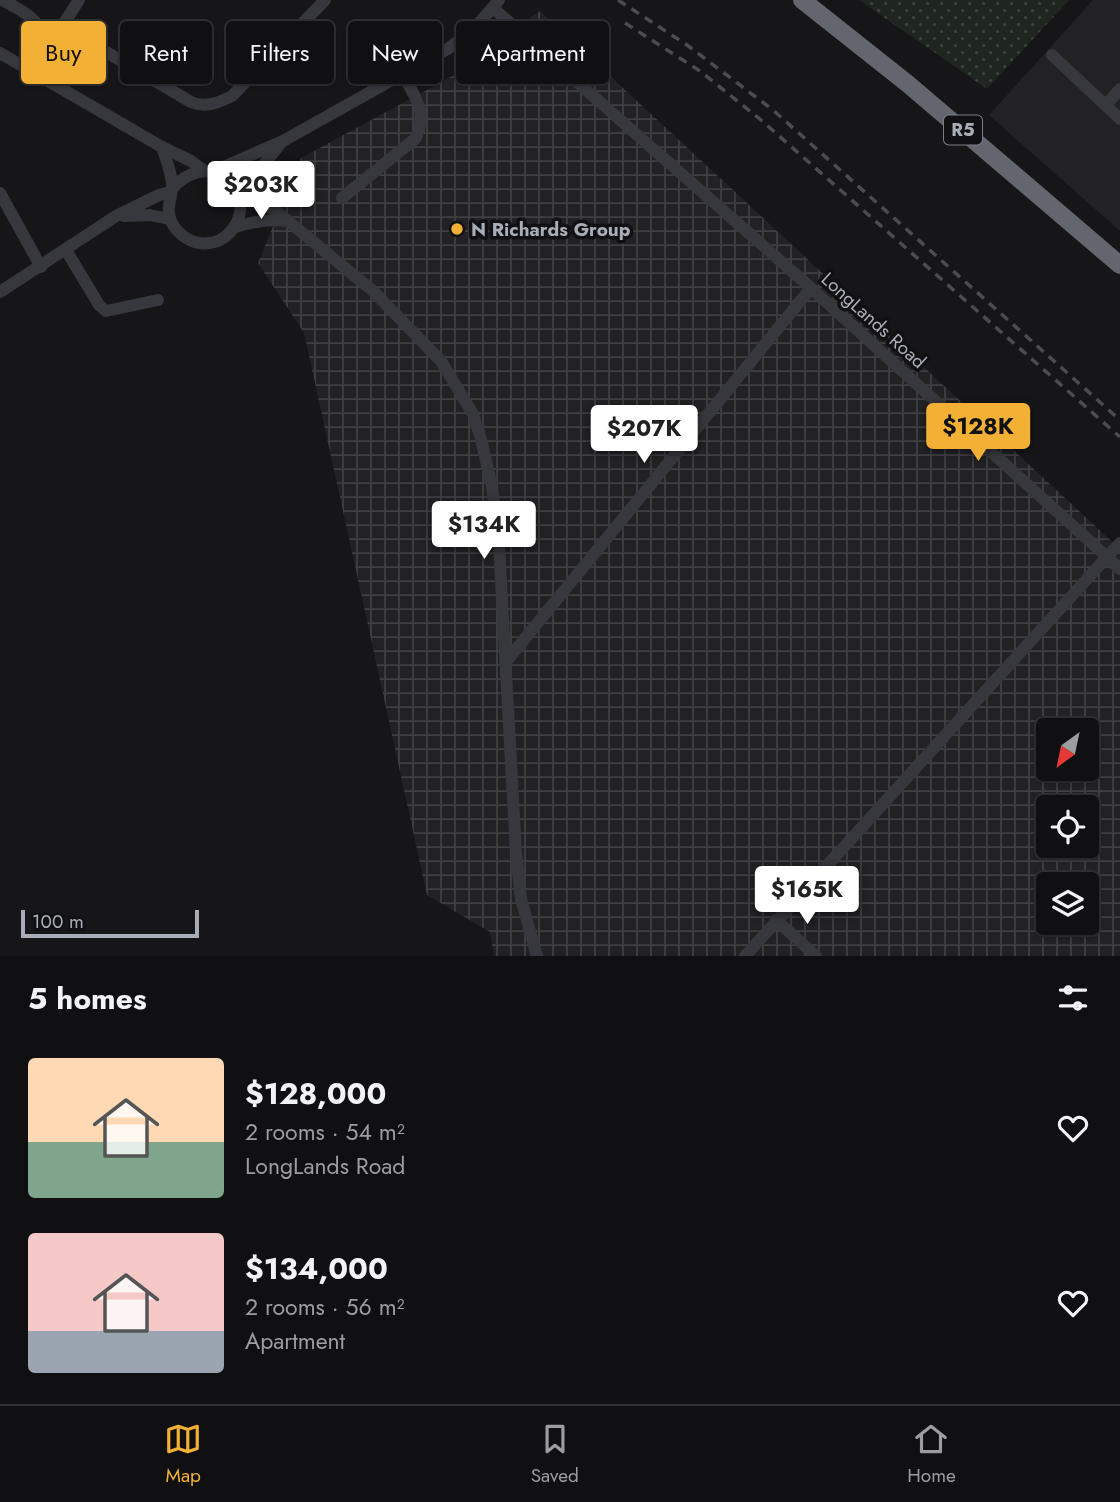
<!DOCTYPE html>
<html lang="en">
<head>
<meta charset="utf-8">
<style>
	body { margin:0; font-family:Jost,sans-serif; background:#19191b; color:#f1f3f6; height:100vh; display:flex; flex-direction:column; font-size:26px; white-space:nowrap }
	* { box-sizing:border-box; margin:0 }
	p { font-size:23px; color:#9c9d9f }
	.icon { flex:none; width:38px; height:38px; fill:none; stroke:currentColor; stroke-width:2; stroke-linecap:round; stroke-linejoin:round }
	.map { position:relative; height:956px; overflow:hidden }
	.drawer { display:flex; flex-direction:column; background:#101012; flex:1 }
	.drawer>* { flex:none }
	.top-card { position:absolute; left:21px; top:21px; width:700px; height:63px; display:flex; gap:14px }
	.needle { width:46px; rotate:213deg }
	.buttons { position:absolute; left:1036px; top:718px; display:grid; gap:14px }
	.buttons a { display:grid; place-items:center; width:63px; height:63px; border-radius:7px; background:#101012; box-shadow:0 2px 5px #0004,0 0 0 2px #303032; font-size:35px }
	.scale { position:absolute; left:21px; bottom:18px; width:178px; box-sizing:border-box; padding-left:7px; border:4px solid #a8adb8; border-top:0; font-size:19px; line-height:24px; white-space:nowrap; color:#a8adb8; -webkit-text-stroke:5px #111113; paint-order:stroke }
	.price { position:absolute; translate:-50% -60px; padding:0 16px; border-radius:7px; background:#fff; color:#222; font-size:23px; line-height:46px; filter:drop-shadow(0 2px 4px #0008) }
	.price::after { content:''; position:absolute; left:50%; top:42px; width:21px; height:16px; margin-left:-10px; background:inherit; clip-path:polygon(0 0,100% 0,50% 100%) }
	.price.current { background:#f2b134; color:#111 }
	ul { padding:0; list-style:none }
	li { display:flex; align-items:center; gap:21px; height:175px; padding:0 28px }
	li span { display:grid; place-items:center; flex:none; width:196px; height:140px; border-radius:7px; color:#555 }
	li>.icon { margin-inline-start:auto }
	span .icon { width:84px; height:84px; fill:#fffc; stroke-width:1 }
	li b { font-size:30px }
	h2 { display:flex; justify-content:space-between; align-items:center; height:84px; padding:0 28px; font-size:30px }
	.tag { padding:0 24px; border-radius:7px; background:#101012; box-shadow:0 2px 5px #0004,0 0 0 2px #303032; font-size:24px; line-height:63px }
	.tag.current { background:#f2b134; color:#111 }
	.dock { display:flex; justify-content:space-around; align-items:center; height:98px; border-top:2px solid #303032; background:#101012; font-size:19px; color:#9c9d9f }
	.dock a { display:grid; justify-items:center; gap:4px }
	.dock .current { color:#f2b134 }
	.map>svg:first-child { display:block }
	.built { fill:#222225 }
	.industrial { fill:url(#industrial-grid); fill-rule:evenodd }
	.grass { fill:url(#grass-dots) }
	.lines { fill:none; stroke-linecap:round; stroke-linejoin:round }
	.minor { stroke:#37383d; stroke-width:12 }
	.highway { stroke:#63666e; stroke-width:18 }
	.rail { stroke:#4a4c52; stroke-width:3.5; stroke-dasharray:9 7; stroke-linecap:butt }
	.poi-dot { fill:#f2b134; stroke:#111113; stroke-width:2.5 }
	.labels { text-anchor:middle; stroke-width:7; stroke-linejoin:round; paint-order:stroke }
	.shield { fill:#111113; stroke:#7b7e86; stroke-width:2 }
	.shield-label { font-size:18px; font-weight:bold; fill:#a8adb8 }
	.poi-label { font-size:19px; font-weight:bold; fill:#a8adb8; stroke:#111113; text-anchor:start }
	.street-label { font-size:19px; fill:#a8adb8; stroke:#111113 }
</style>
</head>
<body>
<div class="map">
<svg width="1120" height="956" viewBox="0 0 1120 956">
	<defs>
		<pattern id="industrial-grid" width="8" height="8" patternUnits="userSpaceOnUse" patternTransform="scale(1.75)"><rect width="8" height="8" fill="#222225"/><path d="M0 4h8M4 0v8" fill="none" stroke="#3f3f43"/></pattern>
		<pattern id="grass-dots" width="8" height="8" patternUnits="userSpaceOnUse" patternTransform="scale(1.75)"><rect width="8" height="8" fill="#1e261f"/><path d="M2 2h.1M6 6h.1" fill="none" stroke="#3c433d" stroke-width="1.8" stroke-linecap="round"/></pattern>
	</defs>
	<rect width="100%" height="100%" fill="#161618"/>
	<!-- built -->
	<path class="built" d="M1093,0h27v231l-131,-116z"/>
	<!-- industrial -->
	<path class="industrial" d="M540,11l580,538v407h-626l-4,-24 -63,-37 -123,-562 -46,-70 43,-105 157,-85 40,-33zM1048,730h39v38h-39zM1048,807h39v38h-39zM1048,884h39v38h-39z"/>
	<!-- grass -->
	<path class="grass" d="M859,0h210l-82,89z"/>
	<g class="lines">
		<!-- minor -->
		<g class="minor">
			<path d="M2,0c22,11 40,21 47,46"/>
			<path d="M493,8l318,280 296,269 -362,399"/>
			<path d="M62,26l129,76c15,6 27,1 41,-6l93,-96"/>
			<path d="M0,53l162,94 29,14 12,9"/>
			<path d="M1052,55l68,64"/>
			<path d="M33,71l46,-71"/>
			<path d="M1106,105l14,-16"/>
			<path d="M162,147c4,12 9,24 10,37 1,13 -7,23 -1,37 5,11 16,20 28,22 26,4 45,-20 41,-44 -7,-37 -48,-34 -67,-11"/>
			<path d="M214,171l69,-30 166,-93 25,-19 25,-29"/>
			<path d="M0,193l41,74"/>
			<path d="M239,196l41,-52"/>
			<path d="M342,198l74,-60c12,-28 -1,-39 -13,-64"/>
			<path d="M240,199l17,1 20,12 96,79 68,70 32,53 8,25 11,48 7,58 17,308 5,46 16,57"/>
			<path d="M124,216l26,-1 19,4"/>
			<path d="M235,227c19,-6 35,-8 54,-6"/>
			<path d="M66,250l33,55 7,6 52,-11"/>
			<path d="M0,292l116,-76 43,-21 11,-3"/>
			<path d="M1120,543l-13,14 13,12"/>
			<path d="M505,663l306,-375"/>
			<path d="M776,920l40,36"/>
		</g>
		<!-- highway -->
		<path class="highway" d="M802,0l106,84 212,181"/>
		<!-- rail -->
		<g class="rail">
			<path d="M618,0l69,45 86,65 347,310"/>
			<path d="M625,23l75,48 61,49 359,317"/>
		</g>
	</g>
	<!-- markers -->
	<circle class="poi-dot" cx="457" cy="229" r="7"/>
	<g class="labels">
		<!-- shield labels -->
		<rect class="shield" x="944" y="115.5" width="38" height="29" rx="5"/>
		<g class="shield-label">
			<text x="963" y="136">R5</text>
		</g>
		<!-- poi labels -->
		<g class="poi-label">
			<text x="471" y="236">N Richards Group</text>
		</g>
		<!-- street labels -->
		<g class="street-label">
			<text transform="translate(874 320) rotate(42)" y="7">LongLands Road</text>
		</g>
	</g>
</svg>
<div class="buttons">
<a><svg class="needle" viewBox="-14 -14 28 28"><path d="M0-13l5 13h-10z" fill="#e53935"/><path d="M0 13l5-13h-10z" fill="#9c9d9f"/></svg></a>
<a><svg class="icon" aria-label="locate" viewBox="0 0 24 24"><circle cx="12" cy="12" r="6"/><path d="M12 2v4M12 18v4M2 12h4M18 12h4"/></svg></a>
<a><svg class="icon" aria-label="layers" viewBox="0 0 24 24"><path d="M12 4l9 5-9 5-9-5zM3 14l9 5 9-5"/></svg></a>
</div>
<div class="scale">100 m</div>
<b class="price" style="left:261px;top:221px">$203K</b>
<b class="price current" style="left:978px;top:463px">$128K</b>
<b class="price" style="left:644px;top:465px">$207K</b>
<b class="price" style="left:484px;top:561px">$134K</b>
<b class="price" style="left:807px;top:926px">$165K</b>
<div class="top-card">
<a class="tag current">Buy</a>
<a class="tag">Rent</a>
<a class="tag">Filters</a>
<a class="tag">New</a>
<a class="tag">Apartment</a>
</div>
</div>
<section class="drawer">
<h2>5 homes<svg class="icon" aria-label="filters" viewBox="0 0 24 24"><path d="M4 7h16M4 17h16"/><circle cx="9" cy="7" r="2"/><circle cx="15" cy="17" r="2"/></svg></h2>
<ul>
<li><span style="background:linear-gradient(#ffd9b3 60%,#7fa58c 0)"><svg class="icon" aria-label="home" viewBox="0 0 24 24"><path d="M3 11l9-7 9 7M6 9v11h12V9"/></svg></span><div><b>$128,000</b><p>2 rooms · 54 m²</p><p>LongLands Road</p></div><svg class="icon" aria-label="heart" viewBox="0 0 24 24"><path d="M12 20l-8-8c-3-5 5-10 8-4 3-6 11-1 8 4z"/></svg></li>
<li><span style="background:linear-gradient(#f6c9c9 70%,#9aa5b1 0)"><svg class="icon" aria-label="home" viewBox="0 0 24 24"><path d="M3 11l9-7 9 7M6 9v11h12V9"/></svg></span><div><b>$134,000</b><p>2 rooms · 56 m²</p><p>Apartment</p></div><svg class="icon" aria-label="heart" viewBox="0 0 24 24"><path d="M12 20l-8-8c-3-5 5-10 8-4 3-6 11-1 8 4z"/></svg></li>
</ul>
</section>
<nav class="dock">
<a class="current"><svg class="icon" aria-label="map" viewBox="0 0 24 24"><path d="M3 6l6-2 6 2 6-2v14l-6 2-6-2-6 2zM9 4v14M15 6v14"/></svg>Map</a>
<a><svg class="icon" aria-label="saved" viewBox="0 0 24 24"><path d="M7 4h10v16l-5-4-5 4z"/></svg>Saved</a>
<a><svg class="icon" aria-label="home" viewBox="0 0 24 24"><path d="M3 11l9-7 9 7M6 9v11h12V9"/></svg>Home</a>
</nav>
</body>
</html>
